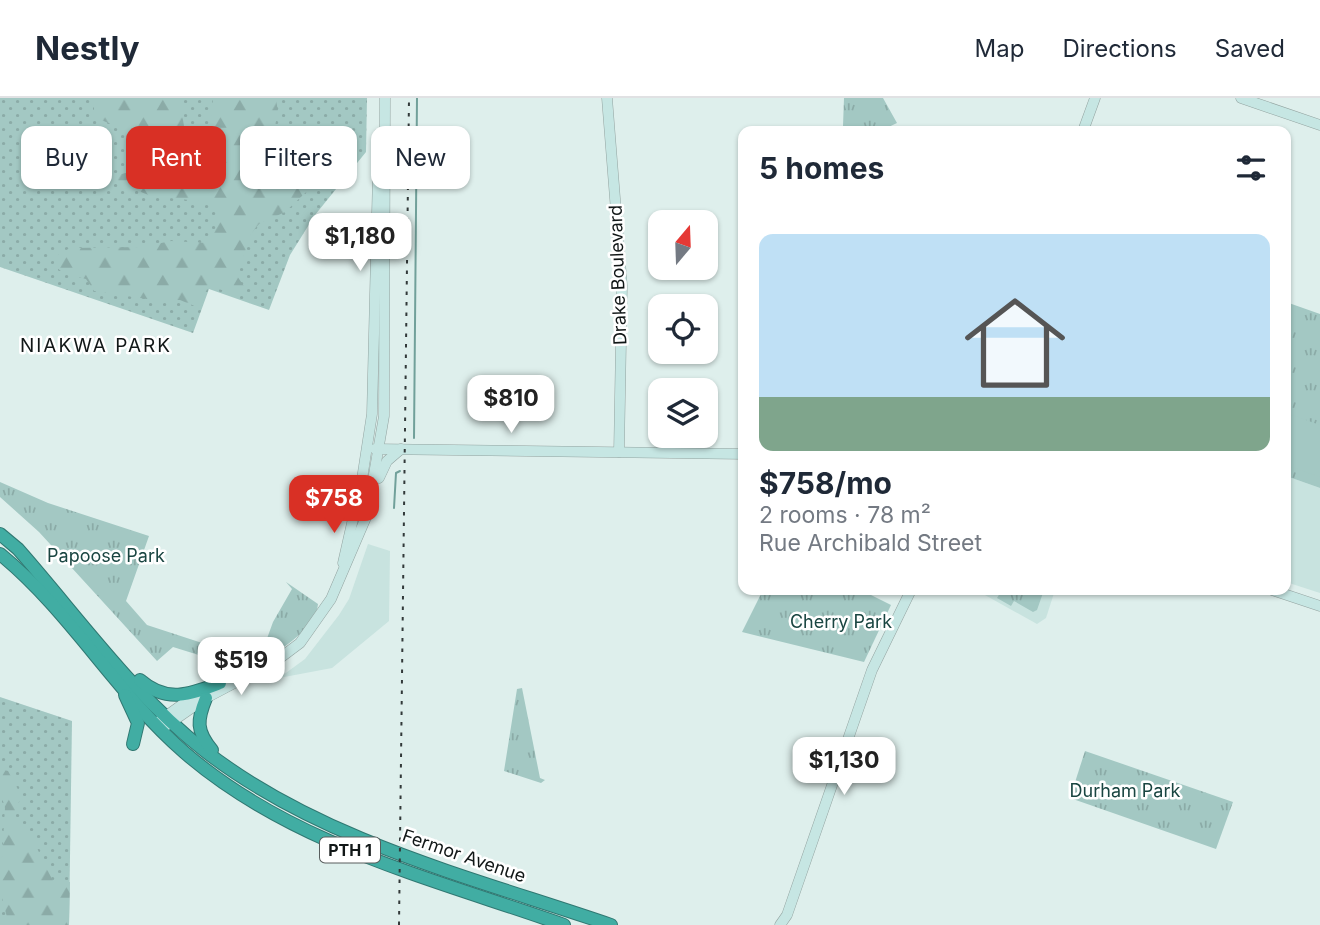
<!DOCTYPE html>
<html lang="en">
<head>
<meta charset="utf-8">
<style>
	body { margin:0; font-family:Inter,sans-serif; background:#f2f2f3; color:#1f2937; height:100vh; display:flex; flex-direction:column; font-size:26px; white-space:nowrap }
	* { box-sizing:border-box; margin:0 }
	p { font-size:23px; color:#747a83 }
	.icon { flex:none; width:38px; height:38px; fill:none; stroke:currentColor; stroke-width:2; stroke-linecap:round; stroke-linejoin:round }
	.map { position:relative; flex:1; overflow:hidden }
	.drawer { position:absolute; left:738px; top:28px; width:553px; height:469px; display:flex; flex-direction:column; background:#fff; border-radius:14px; box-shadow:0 2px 5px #0004 }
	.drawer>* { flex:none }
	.banner { position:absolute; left:21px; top:28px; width:612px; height:63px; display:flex; gap:14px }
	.needle { width:46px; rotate:19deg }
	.fabs { position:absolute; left:648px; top:112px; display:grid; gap:14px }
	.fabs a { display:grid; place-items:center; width:70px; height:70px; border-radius:14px; background:#fff; box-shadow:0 2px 5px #0004; font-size:35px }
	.price { position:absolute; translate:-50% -60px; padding:0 16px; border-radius:14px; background:#fff; color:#222; font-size:23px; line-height:46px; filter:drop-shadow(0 2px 4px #0008) }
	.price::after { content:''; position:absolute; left:50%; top:42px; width:21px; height:16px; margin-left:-10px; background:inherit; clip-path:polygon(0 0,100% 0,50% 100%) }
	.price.selected { background:#d93025; color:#fff }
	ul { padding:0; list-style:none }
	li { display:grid; align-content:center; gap:14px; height:371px; padding:0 21px }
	li span { display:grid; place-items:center; height:217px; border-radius:14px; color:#555 }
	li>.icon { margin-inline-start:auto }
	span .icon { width:126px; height:126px; fill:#fffc; stroke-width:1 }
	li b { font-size:30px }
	h2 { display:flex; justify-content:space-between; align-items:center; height:84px; padding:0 21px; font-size:30px }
	.pill { padding:0 24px; border-radius:14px; background:#fff; box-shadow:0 2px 5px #0004; font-size:24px; line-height:63px }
	.pill.selected { background:#d93025; color:#fff }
	header { display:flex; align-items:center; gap:42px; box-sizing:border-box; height:98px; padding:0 35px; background:#fff; border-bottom:2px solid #e0e1e3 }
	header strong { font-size:33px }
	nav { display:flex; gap:38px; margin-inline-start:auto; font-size:24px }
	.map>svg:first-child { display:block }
	.built { fill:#c8e3df }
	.grass { fill:url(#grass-dots) }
	.forest { fill:url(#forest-firs) }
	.park { fill:url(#park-tufts) }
	.garden { fill:#a3c8c3 }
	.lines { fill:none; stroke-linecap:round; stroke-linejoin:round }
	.stream { stroke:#71a09a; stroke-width:2 }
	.secondary-casing { stroke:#93a3a0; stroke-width:11 }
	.highway-casing { stroke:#307872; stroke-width:14 }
	.secondary { stroke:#c6e6e3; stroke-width:10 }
	.highway { stroke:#41ada3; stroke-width:12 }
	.rail { stroke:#323939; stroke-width:2; stroke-dasharray:3.5 7; stroke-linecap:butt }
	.labels { text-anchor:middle; stroke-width:5; stroke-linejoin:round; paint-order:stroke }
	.shield { fill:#fff; stroke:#585d5d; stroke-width:2 }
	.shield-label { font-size:16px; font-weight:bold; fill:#111717 }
	.street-label { font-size:18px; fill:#111717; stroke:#fff }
	.park-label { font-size:18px; fill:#194541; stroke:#fff }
	.neighbourhood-label { font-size:19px; letter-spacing:2px; fill:#111717; stroke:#fff }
</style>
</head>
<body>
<header>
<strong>Nestly</strong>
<nav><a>Map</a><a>Directions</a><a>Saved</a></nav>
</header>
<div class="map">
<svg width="1320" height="827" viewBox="0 0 1320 827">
	<defs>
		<pattern id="grass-dots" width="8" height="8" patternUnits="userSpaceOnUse" patternTransform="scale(1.75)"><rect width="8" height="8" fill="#a3c8c3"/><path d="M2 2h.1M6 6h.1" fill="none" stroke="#8baba7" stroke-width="1.8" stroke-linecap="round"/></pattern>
		<pattern id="forest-firs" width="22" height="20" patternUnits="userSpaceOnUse" patternTransform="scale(1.75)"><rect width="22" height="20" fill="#a3c8c3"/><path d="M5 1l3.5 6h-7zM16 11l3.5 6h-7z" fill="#8baba7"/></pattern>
		<pattern id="park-tufts" width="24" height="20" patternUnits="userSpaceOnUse" patternTransform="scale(1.75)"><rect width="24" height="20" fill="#a3c8c3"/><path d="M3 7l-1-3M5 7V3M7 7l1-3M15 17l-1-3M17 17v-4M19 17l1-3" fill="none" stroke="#8baba7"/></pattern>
	</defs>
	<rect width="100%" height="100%" fill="#deefec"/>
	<!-- built -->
	<g class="built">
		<path d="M1286,378l34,12v105l-34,-11z"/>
		<path d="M368,446l22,7 -1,70 -57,47 -53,10 26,-19 34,-44 10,-16z"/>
		<path d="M976,492h79l-9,28 -9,6z"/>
	</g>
	<!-- grass -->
	<g class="grass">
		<path d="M0,0h367l-1,54 -51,63 -25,40 -21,55 -60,-21 -16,44 -193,-66z"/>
		<path d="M0,599l72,24 -3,204h-69z"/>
	</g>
	<!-- forest -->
	<g class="forest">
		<path d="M101,0h80c0,27 11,53 9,80l4,7 9,-3 5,-7 5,-77h63l2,15 -9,37c17,15 28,21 49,10l6,-10 8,-2 5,15 -52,49 -26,12 -8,10 -14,42 9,13 -5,7 -32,-10 -12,21 -17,-7 -33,-1 -53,-8 -8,-12 -21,-5 -12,-9 6,-12 12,-5 71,-1 29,-6 36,2c9,-7 13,-29 11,-40l-67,-7 -45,-18 35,-9 14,-19 -8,-11 -53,-22v-12z"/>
		<path d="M0,671l8,2 13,24 -6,20 6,14 12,11 20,41 17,1 -1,43h-60l-9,-35 5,-82 -5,-17z"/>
	</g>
	<!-- park -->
	<g class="park">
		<path d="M844,0h39l14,25 -17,8h-42l5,-5z"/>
		<path d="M1286,204l34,12v174l-34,-12z"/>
		<path d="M0,384l48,21 101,33 -23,65 21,24 95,31 23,-12 8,-22 19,-33 -6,-7 32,22c-2,30 -60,61 -86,70l-3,-6 -10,4 -4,-6 3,-5 -45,-14 -16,14 -118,-129 -39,-35z"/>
		<path d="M763,492h98l30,15 -27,57 -122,-30z"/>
		<path d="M995,492h49l-7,20 -4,2 -19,-11 -3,5 -14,-8 3,-5z"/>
		<path d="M522,590l18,90 5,2 -4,3 -37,-12 13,-82z"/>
		<path d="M1085,653l148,51 -17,47 -146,-51z"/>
	</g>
	<!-- garden -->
	<path class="garden" d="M1286,315l34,12v52l-34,-12z"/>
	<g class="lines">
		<!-- stream -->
		<g class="stream">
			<path d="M414,340l3,-340"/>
			<path d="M394,410l2,-35 4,-2"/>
		</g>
		<defs>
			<g id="secondary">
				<path d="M607,0l15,188 -3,166"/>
				<path d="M1241,0l79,27"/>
				<path d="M1083,33l12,-33"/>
				<path d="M375,351l369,5"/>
				<path d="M379,380l8,-17 14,-12"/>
				<path d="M343,465l19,-84 10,-65 7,-280"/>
				<path d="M1272,492l48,16"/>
				<path d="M155,626l42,-30"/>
				<path d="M160,632l46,-32 70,-37 24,-18 31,-44 36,-84 17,-99 1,-318"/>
				<path d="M780,827l7,-10 85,-245 39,-80"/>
			</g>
			<g id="highway">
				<path d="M0,436l18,15c60,68 115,146 187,202 116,90 269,127 406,174"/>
				<path d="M0,456c70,57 116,139 184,198 107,93 250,127 380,173"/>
				<path d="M140,582c27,24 51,14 80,3"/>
				<path d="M125,597l13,28 -5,21"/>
				<path d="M206,600c-9,22 -10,33 6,52"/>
			</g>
		</defs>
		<!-- secondary casing -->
		<use href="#secondary" class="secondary-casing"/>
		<!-- highway casing -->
		<use href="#highway" class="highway-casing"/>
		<!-- secondary -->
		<use href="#secondary" class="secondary"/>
		<!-- highway -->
		<use href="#highway" class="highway"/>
		<!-- rail -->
		<path class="rail" d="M399,827l10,-827"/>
	</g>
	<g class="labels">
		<!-- shield labels -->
		<rect class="shield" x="320" y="739.5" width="60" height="25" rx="5"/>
		<g class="shield-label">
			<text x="350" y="758">PTH 1</text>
		</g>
		<!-- street labels -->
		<g class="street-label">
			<text transform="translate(618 177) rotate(-92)" y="6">Drake Boulevard</text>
			<text transform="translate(464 758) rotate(19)" y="6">Fermor Avenue</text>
		</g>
		<!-- park labels -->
		<g class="park-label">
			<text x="106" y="464">Papoose Park</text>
			<text x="841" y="530">Cherry Park</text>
			<text x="1125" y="699">Durham Park</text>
		</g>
		<!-- neighbourhood labels -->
		<g class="neighbourhood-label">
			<text x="96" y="254">NIAKWA PARK</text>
		</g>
	</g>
</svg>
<div class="fabs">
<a><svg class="needle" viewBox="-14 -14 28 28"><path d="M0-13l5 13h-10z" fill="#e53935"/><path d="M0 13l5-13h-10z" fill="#747a83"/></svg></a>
<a><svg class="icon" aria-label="locate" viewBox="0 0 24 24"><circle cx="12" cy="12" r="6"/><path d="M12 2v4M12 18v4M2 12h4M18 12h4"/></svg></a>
<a><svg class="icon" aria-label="layers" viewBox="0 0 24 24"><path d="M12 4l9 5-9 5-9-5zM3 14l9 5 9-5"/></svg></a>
</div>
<b class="price" style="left:360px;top:175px">$1,180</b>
<b class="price" style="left:511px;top:337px">$810</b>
<b class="price selected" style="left:334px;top:437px">$758</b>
<b class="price" style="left:241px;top:599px">$519</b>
<b class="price" style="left:844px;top:699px">$1,130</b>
<div class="banner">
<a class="pill">Buy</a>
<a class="pill selected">Rent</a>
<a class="pill">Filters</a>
<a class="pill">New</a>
</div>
<section class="drawer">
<h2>5 homes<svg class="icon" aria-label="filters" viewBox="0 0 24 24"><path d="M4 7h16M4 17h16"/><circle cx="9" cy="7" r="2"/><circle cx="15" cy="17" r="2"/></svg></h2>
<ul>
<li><span style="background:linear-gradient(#bfe0f5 75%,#7fa58c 0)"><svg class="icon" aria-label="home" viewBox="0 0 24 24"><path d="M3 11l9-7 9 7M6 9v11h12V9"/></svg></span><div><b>$758/mo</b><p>2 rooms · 78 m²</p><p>Rue Archibald Street</p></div></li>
</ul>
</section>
</div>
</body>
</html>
